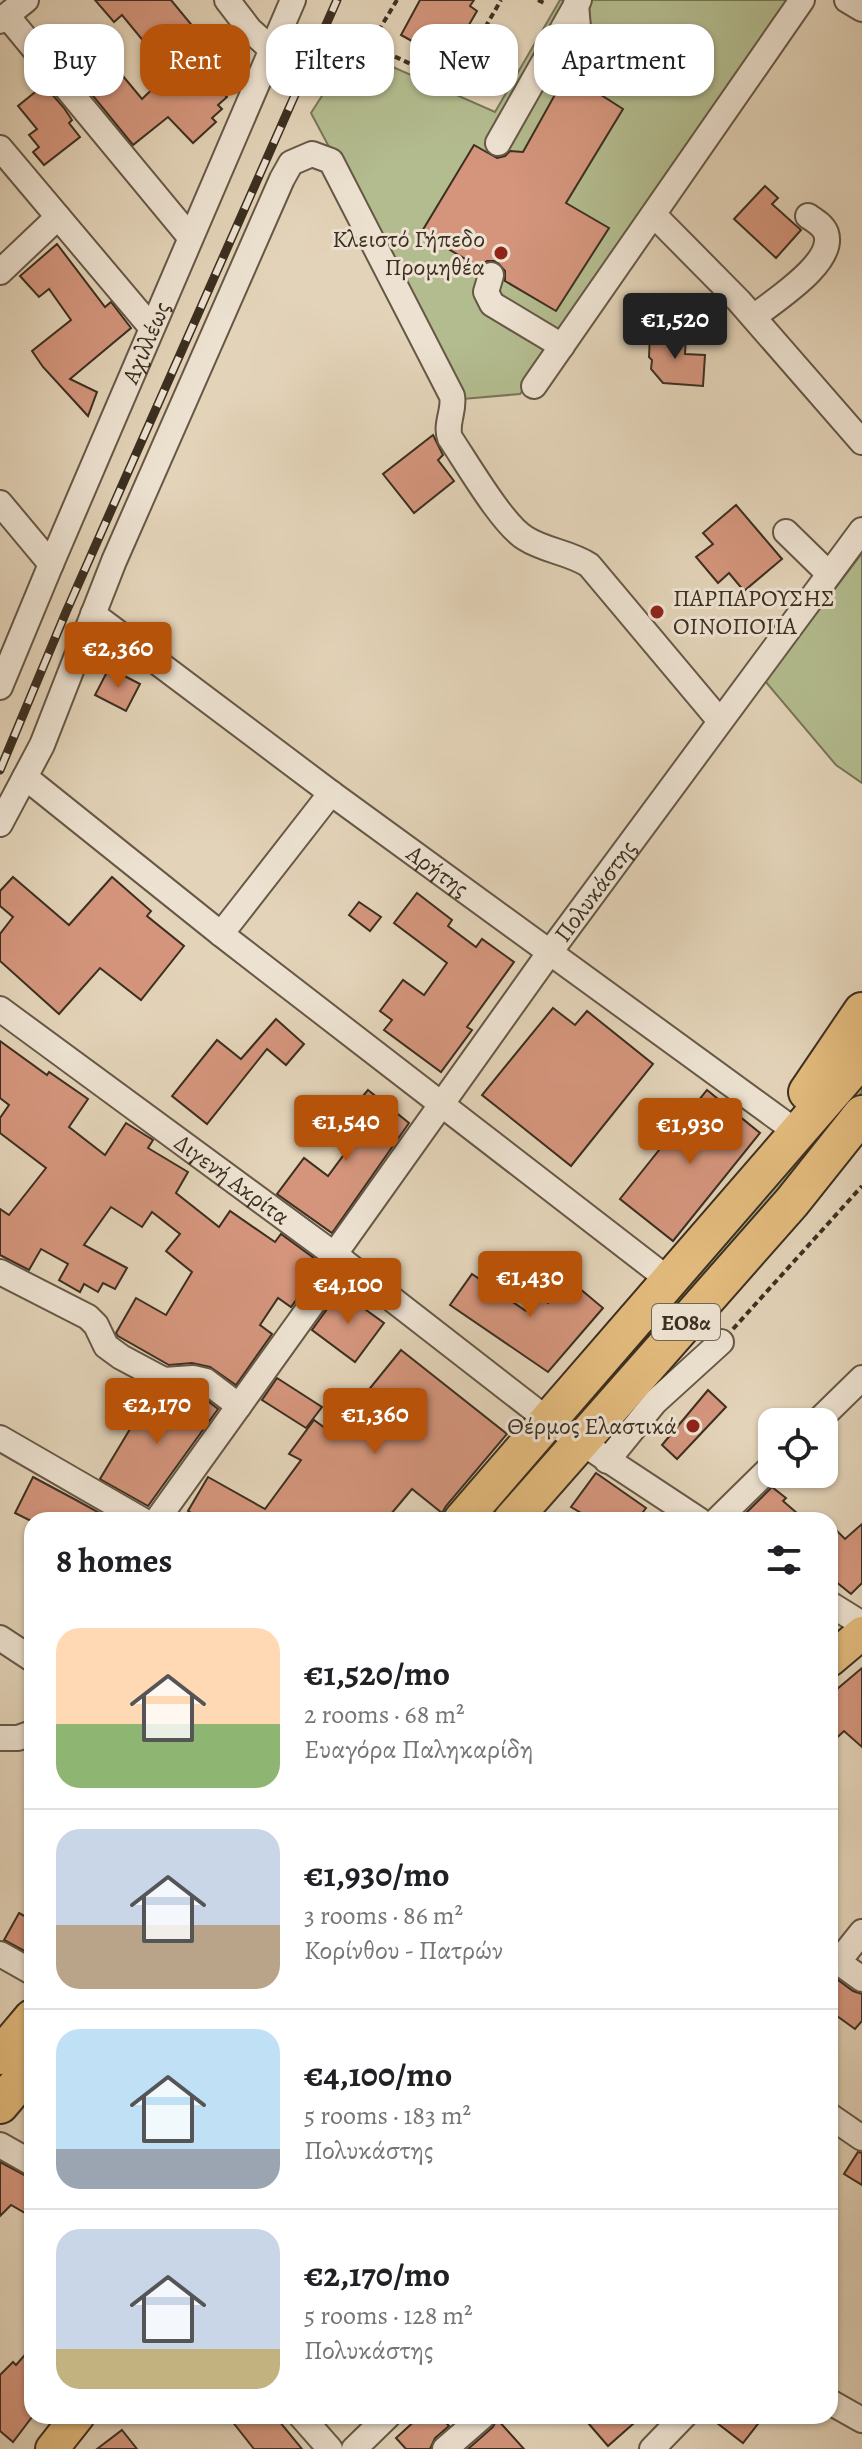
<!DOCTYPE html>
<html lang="en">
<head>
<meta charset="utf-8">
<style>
	body { margin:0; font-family:Alegreya,serif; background:#f6f6f6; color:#202124; height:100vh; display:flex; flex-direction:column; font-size:30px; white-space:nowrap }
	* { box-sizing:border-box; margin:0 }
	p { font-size:26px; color:#757577 }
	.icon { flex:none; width:44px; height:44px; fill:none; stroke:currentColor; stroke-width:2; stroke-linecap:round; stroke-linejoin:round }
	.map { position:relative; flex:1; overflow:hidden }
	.drawer { position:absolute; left:24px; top:1512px; width:814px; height:912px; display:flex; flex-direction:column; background:#fff; border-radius:24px; box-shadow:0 2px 6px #0004 }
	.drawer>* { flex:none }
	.hud { position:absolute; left:24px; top:24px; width:814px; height:72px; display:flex; gap:16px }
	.controls { position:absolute; left:758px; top:1408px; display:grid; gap:16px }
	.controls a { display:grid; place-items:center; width:80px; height:80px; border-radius:16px; background:#fff; box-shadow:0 2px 6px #0004; font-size:40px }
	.price { position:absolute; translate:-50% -68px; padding:0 18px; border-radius:8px; background:#b45309; color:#fff; font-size:26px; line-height:52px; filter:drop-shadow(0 2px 4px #0008) }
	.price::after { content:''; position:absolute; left:50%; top:48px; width:24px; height:18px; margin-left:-12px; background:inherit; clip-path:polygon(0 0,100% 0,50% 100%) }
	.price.on { background:#222; color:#fff }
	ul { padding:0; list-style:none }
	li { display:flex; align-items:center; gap:24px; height:200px; padding:0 32px }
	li+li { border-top:2px solid #e0e0e0 }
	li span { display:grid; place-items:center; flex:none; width:224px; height:160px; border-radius:24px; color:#555 }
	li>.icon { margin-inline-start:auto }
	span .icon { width:96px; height:96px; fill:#fffc; stroke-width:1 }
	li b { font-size:34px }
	h2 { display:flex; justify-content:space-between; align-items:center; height:96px; padding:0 32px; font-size:34px }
	.tag { padding:0 28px; border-radius:24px; background:#fff; box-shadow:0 2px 6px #0004; font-size:28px; line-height:72px }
	.tag.on { background:#b45309; color:#fff }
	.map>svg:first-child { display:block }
	.green { fill:#b3bc8f; stroke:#787658; stroke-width:2 }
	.building { fill:#d4957c; stroke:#3c2f20; stroke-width:2 }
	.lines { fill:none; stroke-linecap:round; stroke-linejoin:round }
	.minor-casing { stroke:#665846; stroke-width:28 }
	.major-casing { stroke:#3c2f20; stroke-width:36 }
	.highway-casing { stroke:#3c2f20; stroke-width:40 }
	.path { stroke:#3c2f20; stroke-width:4; stroke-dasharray:6 4; stroke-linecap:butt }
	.minor { stroke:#ede2d1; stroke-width:24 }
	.major { stroke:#e2ba7c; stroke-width:32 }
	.highway { stroke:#e2ba7c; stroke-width:36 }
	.rail-casing { stroke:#3c2f20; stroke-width:9 }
	.rail { stroke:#ede2d1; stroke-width:6; stroke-dasharray:18; stroke-linecap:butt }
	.poi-dot { fill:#8f2418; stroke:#ede2d1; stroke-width:3 }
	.labels { text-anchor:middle; stroke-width:6; stroke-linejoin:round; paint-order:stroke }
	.shield { fill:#ede2d1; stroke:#716555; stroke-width:2 }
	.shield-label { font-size:22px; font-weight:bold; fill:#3c2f20 }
	.poi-label { font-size:24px; fill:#3c2f20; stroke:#ede2d1; text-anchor:end }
	.street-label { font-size:24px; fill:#3c2f20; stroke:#ede2d1 }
</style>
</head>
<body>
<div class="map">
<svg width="862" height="2449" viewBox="0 0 862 2449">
	<rect width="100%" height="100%" fill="#e3d3b8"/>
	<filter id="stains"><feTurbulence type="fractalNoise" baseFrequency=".0025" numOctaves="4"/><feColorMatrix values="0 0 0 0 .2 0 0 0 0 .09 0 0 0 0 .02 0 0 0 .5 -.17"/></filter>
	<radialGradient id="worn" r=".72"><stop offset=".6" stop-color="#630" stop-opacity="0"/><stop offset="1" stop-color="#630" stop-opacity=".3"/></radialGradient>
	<!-- green -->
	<g class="green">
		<path d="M560,0h233l-273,394 -57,5 -152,-286 41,-64 143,63z"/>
		<path d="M862,553v230l-26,-18 -71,-84z"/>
		<path d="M862,1080v12l-269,315 -4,-4 78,-91 25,-33z"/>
	</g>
	<!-- building -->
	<g class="building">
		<path d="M95,0h76l28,34 8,-4 7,15 10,11 -6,6 17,18 -13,12 5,5 -9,8 4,4 -10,9 4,4 -23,21 -25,-26 -35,28 -66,-81 22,-18 9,11 5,-5 39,47 27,-26 -17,-27 -3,2 -27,-33 -8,7z"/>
		<path d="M420,0h54l-4,6 7,5 -29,50 -47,-26z"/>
		<path d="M567,73l1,12 6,5 9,2 7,-4 33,21 -57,94 43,25 -53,83 -51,-30v-10l-9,-10h-9l-8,6 -58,-34 53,-88 23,13 8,-2 5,-5 13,1z"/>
		<path d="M44,85l20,23 8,12 -3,3 11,14 -36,28 -11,-13 6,-5 -10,-12 8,-6 -19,-23z"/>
		<path d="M765,186l13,12 -6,6 29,26 -25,28 -42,-39z"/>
		<path d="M57,244l48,63 6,-5 20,26 -61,51 27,13 -9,24 -45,-49 -11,-16 39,-31 -22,-31 -10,8 -19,-21z"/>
		<path d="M650,333l36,2 -1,19 20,1 -2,31 -40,-3 -12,-14 1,-9 -3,-3z"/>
		<path d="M433,435l10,20 -5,5 16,21 -40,32 -31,-39z"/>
		<path d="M736,505l46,54 -38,32 -15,-18 -11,10 -22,-26 17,-13 -10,-11z"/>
		<path d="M109,668l31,16 -14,27 -31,-16z"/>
		<path d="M13,877l56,48 43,-48 39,34 -4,5 37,30 -43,54 -41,-32 -41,46 -59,-53v-27l13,-17 -13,-11v-15z"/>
		<path d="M417,893l35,27 -4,6 28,21 6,-8 32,23 -47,65 5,3 -31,42 -57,-42 8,-10 -12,-9 23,-31 21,15 23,-32 -53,-40z"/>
		<path d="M359,902l22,15 -11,14 -21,-16z"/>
		<path d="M553,1008l22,17 12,-14 66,53 -82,102 -89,-71z"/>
		<path d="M276,1019l28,25 -18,21 -19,-16 -60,75 -35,-28 45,-56 24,19z"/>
		<path d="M0,1041l47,34 2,-3 39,27 -19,28 36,28 21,-32 27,17 -5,8 40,24 -12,21 43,34 11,-16 45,31 6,-8 41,30 -31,43 -13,-9 -18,27 12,9 -36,51 -26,-18 -18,-4 -23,2 -51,-29 -2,-3 20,-35 30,17 26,-43 -26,-21 14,-17 -28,-22 -10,15 -31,-20 -27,38 43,23 -12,21 -12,-6 -5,9 -14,-8 -4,8 -21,-12 9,-16 -27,-15 -12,21 -29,-15v-46l9,6 37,-47 -46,-35v-15l9,-13 -9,-7z"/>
		<path d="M368,1090l41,33 -77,110 -55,-39 27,-36 24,18 20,-27 -16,-16z"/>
		<path d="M707,1090l53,43 -87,108 -53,-42z"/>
		<path d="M472,1274l54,37 12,-15 10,7 19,-25 36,30 -55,64 -98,-67z"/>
		<path d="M340,1291l44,32 -29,39 -43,-32z"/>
		<path d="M401,1350l106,84 -61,72 -4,7 -30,-24 -26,31h-182l-16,-9 20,-34 57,32 36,-49 -12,-6 25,-34 19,14z"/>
		<path d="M277,1378l45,29 -16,21 -44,-28z"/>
		<path d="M708,1390l18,17 -49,52 -15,-14z"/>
		<path d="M192,1393l8,2 18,14 -70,97 -48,-27 30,-50 -3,-2 22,-31 23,16 13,-18z"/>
		<path d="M596,1473l50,35 -9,12h-44l-22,-13z"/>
		<path d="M33,1477l43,23 36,20h-83l-14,-7z"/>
		<path d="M772,1487l14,11 -3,3 22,19h-49l-9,-8z"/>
		<path d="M830,1524l15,15 17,-15v59l-11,11 -21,-17z"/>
		<path d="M862,1668v79l-18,-16 -14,13v-49z"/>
		<path d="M19,1913l13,7v35l-28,-15z"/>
		<path d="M830,1974l23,17 9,3v27l-7,8 -25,-18z"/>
		<path d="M858,2152l4,1v32l-18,-11z"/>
		<path d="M0,2162l32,17v38l-21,-12 -11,11z"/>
		<path d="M32,2347v70l-19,25 -13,-11v-56l13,-13 3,3z"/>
		<path d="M228,2416h47l27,33h-48z"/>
		<path d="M420,2416h20l9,10 -14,12 -5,11h-24l-10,-11z"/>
		<path d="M582,2416h60l-34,30z"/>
		<path d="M708,2416h56l-21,27z"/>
		<path d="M497,2419l27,30h-56l25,-22z"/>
		<path d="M122,2430l15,19h-40z"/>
	</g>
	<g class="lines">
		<defs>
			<g id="minor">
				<path d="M227,0l23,30 21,19"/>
				<path d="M847,0l15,9"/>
				<path d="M576,4c1,9 1,19 3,28 5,23 15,20 2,45"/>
				<path d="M7,16l183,221"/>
				<path d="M0,21l26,-21"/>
				<path d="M498,143l81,-143"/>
				<path d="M0,148l151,179"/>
				<path d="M654,215l85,86 123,141"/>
				<path d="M0,272l58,-55"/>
				<path d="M491,275l-5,17 6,12 70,42"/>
				<path d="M754,317c19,-16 82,-54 72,-84 -3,-8 -12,-13 -18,-17"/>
				<path d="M534,386l268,-386"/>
				<path d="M0,503l51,61"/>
				<path d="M786,532l43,42"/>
				<path id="s1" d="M93,614l238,179 456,332"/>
				<path id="s2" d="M0,687l51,-123 242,-564"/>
				<path d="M25,777l196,157 448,346"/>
				<path d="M0,824l42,-79 72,-184 168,-382 9,-16 21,-9 19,7 121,235c3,14 -7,28 -2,42 17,25 52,86 75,100 20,13 44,14 64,27l131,156"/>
				<path d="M221,934l110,-141"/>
				<path id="s3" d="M0,1009l343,252 206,160 150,99"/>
				<path id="s4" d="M334,1255l216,-303 312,-422"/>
				<path d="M0,1272l88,45 8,8 10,21 15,11 43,23 29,-2 13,3 33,25"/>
				<path d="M817,1422l45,-44"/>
				<path d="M0,1438l142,82"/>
				<path d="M607,1461l48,-59 66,-60"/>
				<path d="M157,1520l186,-259"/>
				<path d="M717,1520l55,-54"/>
				<path d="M830,1604l32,20"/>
				<path d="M0,1638l32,21"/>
				<path d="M0,1738h18l14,-5"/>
				<path d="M0,1954l32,18"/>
				<path d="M830,1956l32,23"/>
				<path d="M838,1962l24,-30"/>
				<path d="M830,2116l32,22"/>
				<path d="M0,2145l32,18"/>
				<path d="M830,2402l32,18"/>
				<path d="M301,2416l29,33"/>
				<path d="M354,2449l34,-33"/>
				<path d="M445,2449l38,-33"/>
				<path d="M652,2449l32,-33"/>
			</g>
			<g id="major">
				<path d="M830,1660l32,-27"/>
				<path d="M52,2449l26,-33"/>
			</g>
			<g id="highway">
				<path d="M807,1092l55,-81"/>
				<path d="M462,1520l400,-462"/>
				<path d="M512,1520l280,-318 70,-88"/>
				<path d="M0,2056l32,-38"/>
				<path d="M0,2105l32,-38"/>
			</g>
		</defs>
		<!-- minor casing -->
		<use href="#minor" class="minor-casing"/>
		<!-- major casing -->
		<use href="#major" class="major-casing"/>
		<!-- highway casing -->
		<use href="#highway" class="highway-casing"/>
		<!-- path -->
		<g class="path">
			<path d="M397,0l-27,45 45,21"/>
			<path d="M538,0l6,3"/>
			<path d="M422,53l-7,13 34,17 7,-5 45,-78"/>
			<path d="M733,1329l129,-143"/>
		</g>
		<!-- minor -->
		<use href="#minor" class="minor"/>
		<!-- major -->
		<use href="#major" class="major"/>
		<!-- highway -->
		<use href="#highway" class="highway"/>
		<defs>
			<path id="rail" d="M0,770l66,-158 271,-612"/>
		</defs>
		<!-- rail casing -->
		<use href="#rail" class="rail-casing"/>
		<!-- rail -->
		<use href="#rail" class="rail"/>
	</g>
	<!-- markers -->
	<g class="poi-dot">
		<circle cx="501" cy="253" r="8"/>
		<circle cx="657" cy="612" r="8"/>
		<circle cx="693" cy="1426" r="8"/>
	</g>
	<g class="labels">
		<!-- shield labels -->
		<rect class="shield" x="652" y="1304" width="68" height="36" rx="6"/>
		<g class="shield-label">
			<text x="686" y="1330">ΕΟ8α</text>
		</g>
		<!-- poi labels -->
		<g class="poi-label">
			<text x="485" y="247">Κλειστό Γήπεδο<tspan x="485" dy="28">Προμηθέα</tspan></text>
			<text x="673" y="606" text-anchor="start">ΠΑΡΠΑΡΟΥΣΗΣ<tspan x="673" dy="28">ΟΙΝΟΠΟΙΙΑ</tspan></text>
			<text x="677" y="1434">Θέρμος Ελαστικά</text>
		</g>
		<!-- street labels -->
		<g class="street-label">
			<text dy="8" stroke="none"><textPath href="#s2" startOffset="374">Αχιλλέως</textPath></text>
			<text dy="8" stroke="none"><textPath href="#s1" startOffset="430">Αρήτης</textPath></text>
			<text dy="8" stroke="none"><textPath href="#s4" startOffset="448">Πολυκάστης</textPath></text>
			<text dy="8" stroke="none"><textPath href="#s3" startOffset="288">Διγενή Ακρίτα</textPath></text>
		</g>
	</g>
	<rect width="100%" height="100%" filter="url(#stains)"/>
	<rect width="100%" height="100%" fill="url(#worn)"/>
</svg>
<div class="controls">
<a><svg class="icon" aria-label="locate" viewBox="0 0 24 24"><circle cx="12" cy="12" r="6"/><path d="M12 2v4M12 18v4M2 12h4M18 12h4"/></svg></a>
</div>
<b class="price on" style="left:675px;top:361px">€1,520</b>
<b class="price" style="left:118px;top:690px">€2,360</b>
<b class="price" style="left:346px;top:1163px">€1,540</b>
<b class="price" style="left:690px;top:1166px">€1,930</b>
<b class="price" style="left:530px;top:1319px">€1,430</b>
<b class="price" style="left:348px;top:1326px">€4,100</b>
<b class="price" style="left:157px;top:1446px">€2,170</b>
<b class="price" style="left:375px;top:1456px">€1,360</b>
<div class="hud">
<a class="tag">Buy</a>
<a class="tag on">Rent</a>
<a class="tag">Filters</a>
<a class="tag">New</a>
<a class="tag">Apartment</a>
</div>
<section class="drawer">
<h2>8 homes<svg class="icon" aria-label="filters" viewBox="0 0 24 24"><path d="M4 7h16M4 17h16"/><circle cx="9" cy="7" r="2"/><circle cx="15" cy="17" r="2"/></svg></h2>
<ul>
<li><span style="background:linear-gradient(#ffd9b3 60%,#8fb573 0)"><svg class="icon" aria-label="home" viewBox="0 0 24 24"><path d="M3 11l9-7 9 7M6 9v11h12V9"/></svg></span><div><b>€1,520/mo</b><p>2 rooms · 68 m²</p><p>Ευαγόρα Παληκαρίδη</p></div></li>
<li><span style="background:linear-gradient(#c9d6e8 60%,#b9a48a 0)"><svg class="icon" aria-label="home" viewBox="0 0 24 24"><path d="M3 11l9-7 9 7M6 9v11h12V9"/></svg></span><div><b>€1,930/mo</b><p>3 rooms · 86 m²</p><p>Κορίνθου - Πατρών</p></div></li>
<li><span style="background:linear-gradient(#bfe0f5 75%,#9aa5b1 0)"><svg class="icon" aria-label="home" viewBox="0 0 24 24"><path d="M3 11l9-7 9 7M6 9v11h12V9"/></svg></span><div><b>€4,100/mo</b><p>5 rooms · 183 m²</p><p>Πολυκάστης</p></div></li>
<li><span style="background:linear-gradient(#c9d6e8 75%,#c2b280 0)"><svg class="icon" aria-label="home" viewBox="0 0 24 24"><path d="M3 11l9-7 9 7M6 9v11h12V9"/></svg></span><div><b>€2,170/mo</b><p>5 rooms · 128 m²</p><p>Πολυκάστης</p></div></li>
</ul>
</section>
</div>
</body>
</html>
